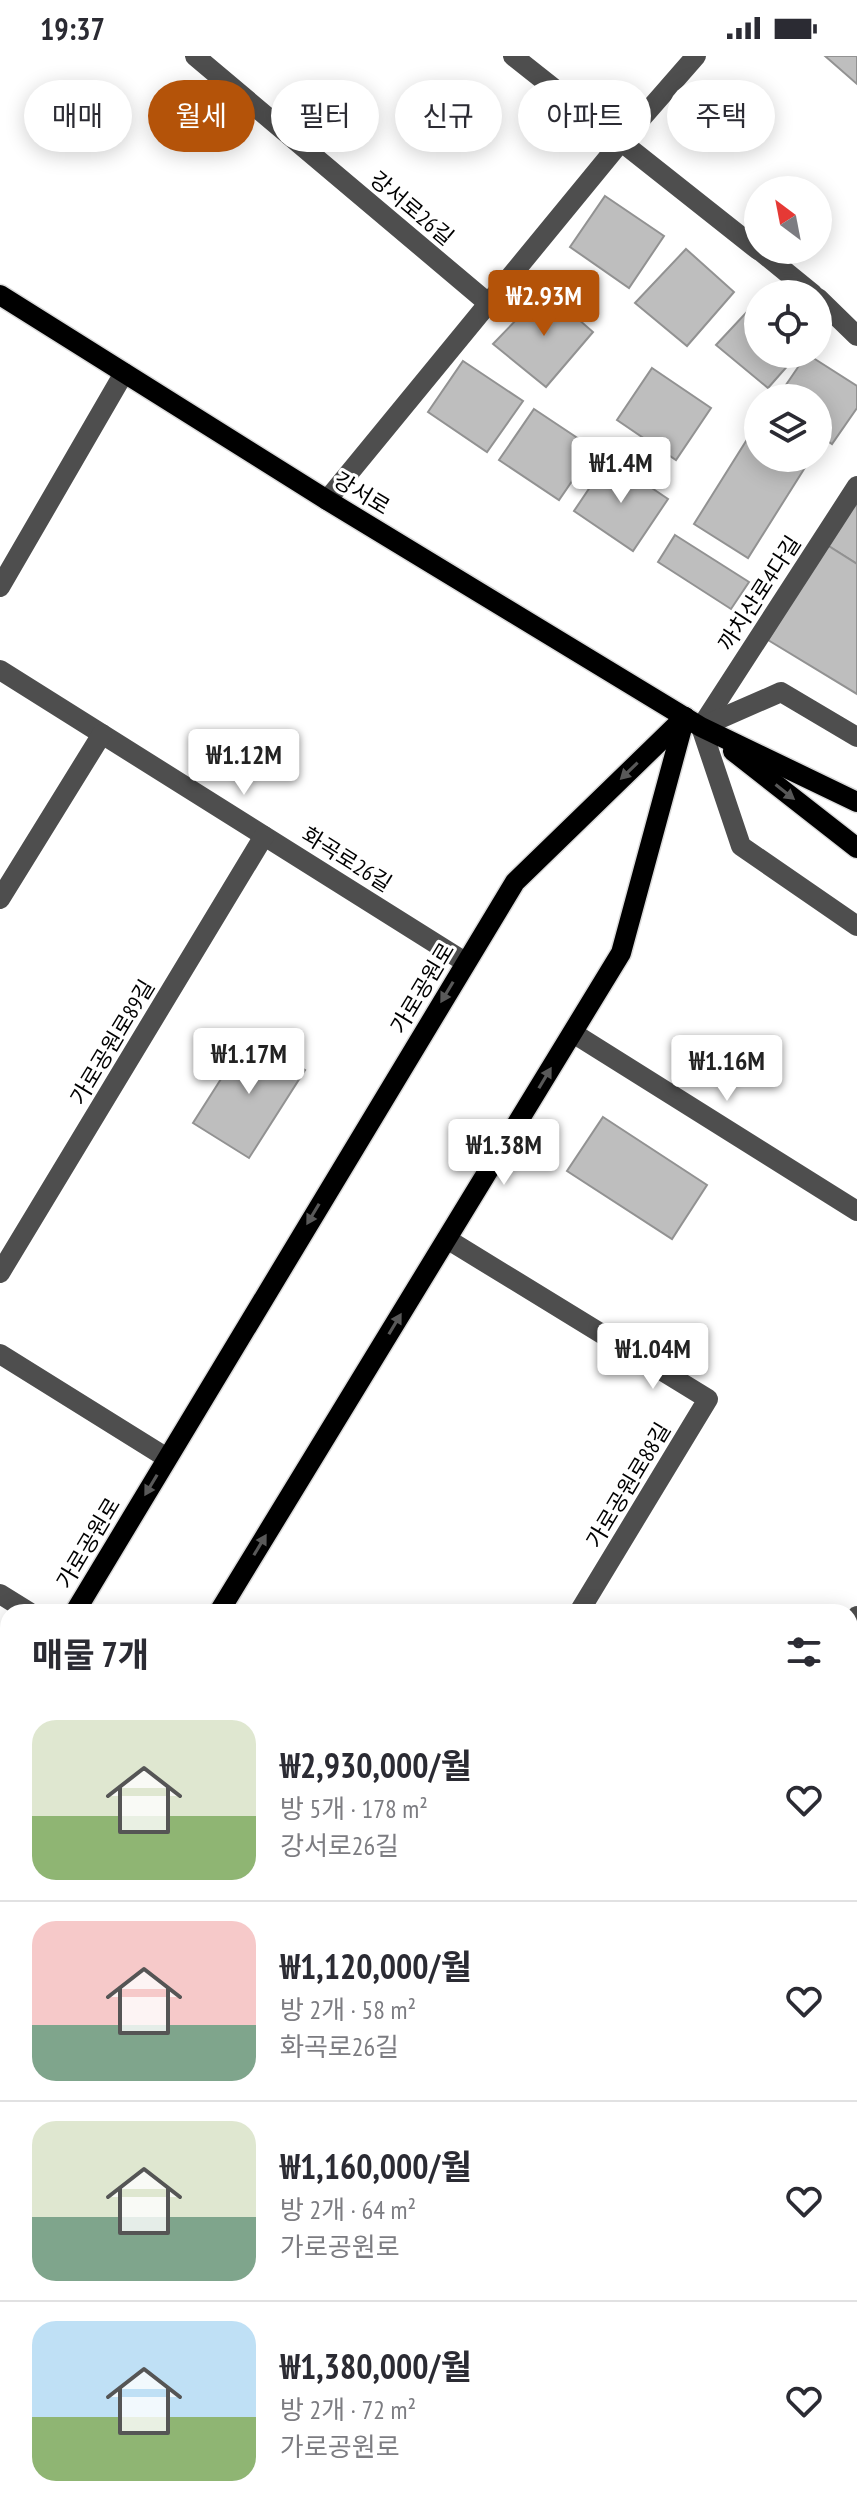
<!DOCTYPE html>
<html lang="ko">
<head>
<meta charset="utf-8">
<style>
	body { margin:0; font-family:"PT Sans Narrow","Noto Sans KR",sans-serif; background:#f7f7f7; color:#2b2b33; height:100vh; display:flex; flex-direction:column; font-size:30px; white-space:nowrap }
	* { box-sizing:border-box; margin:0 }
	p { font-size:26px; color:#7c7c81 }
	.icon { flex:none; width:44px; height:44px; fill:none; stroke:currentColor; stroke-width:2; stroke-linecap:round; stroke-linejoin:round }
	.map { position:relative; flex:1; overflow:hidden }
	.sheet { position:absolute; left:0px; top:1548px; width:858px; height:912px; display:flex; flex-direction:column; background:#fff; border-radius:24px 24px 0 0; box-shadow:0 4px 20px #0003 }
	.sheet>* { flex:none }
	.guide { position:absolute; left:24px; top:24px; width:810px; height:72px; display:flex; gap:16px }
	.needle { width:52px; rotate:328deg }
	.controls { position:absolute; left:744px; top:120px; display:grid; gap:16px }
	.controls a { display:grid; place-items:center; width:88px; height:88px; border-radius:50%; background:#fff; box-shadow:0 4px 20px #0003; font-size:40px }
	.price { position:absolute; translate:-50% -68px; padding:0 18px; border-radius:8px; background:#fff; color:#222; font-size:26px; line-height:52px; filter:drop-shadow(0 2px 4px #0008) }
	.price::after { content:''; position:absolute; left:50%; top:48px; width:24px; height:18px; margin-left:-12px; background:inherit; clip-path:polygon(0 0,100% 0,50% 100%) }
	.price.active { background:#b45309; color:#fff }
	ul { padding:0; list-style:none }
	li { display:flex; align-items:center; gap:24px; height:200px; padding:0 32px }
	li+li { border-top:2px solid #e1e1e2 }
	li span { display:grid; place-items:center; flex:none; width:224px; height:160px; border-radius:24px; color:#555 }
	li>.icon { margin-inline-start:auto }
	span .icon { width:96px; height:96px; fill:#fffc; stroke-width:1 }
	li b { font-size:34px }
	h2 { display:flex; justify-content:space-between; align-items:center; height:96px; padding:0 32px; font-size:34px }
	.pill { padding:0 28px; border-radius:36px; background:#fff; box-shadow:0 4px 20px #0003; font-size:28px; line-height:72px }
	.pill.active { background:#b45309; color:#fff }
	.status { display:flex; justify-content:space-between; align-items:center; height:56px; padding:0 40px; background:#fff; direction:ltr }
	.status svg { height:22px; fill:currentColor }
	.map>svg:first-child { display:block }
	.building { fill:#bebebe; stroke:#929292; stroke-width:2 }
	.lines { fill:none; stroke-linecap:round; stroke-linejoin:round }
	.major-casing { stroke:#dbdbdb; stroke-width:23 }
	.minor { stroke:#4e4e4e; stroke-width:20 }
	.major { stroke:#000; stroke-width:20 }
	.oneway { fill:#595959 }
	.labels { text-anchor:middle; stroke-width:6; stroke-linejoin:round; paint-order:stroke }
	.street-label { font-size:22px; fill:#000; stroke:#fff }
</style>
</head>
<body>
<div class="status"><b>19:37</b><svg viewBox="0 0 49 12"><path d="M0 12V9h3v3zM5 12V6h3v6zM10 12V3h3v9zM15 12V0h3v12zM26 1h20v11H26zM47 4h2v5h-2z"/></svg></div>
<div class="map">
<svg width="857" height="2460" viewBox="0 0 857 2460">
	<rect width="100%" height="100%" fill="#fff"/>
	<!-- building -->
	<g class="building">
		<path d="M825,0h32v28z"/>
		<path d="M605,140l59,40 -35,52 -59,-41z"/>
		<path d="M686,193l48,43 -47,54 -52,-43z"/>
		<path d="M545,234l48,42 -47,55 -53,-43z"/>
		<path d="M758,244v54h40l-30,34 -52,-43z"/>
		<path d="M807,298l50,32v22l-25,36 -14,-10v-36h-41z"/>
		<path d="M463,305l60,40 -36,51 -59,-40z"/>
		<path d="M652,312l59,40 -35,52 -59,-40z"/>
		<path d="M534,353l60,40 -35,51 -60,-40z"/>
		<path d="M758,366v36h53l-63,100 -54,-34z"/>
		<path d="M609,403l59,40 -35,52 -59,-40z"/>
		<path d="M857,440v68l-30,-19z"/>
		<path d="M675,479l74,47 -18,27 -73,-47z"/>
		<path d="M827,489l30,19v130l-89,-54z"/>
		<path d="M249,979l56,35 -56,88 -56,-35z"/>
		<path d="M603,1061l104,68 -35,54 -105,-68z"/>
	</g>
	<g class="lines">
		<defs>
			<g id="major">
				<path d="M0,239l327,205 374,227 156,75"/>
				<path d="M733,695l124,97"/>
				<path d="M75,1556l440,-730 170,-165"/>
				<path d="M219,1556l402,-659 64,-236"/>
				<path d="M0,1680l8,-13"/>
				<path d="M0,1871l8,-7"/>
			</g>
		</defs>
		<!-- major casing -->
		<use href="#major" class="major-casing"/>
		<!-- minor -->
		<g class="minor">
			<path d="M195,0l293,247"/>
			<path d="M513,0l245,194"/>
			<path d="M759,194l54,44"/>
			<path d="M818,242l39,38"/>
			<path d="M327,444l293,-357 76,-87"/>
			<path d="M0,531l124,-214"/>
			<path d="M0,614l465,292"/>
			<path d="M701,671l156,-241"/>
			<path d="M701,671l40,119 116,80"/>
			<path d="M701,671l80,-35 76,45"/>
			<path d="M0,843l102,-165"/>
			<path d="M573,977l284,178"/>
			<path d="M447,1183l261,160 -129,213"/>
			<path d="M0,1217l264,-437"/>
			<path d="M0,1298l167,104"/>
			<path d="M0,1538l29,18"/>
			<path d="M850,1571l7,-11"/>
			<path d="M0,2026l8,5"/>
			<path d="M0,2212l8,-9"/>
			<path d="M850,2299l7,5"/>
			<path d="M14,2452l13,8"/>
			<path d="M444,2452l13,8"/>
			<path d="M676,2452l13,8"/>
			<path d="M341,2460l5,-8"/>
		</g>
		<!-- major -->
		<use href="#major" class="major"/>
	</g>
	<!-- one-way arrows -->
	<defs><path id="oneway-solid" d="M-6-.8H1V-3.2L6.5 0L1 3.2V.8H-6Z" transform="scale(2)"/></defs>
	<g class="oneway">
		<use href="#oneway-solid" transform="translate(629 715) rotate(136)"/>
		<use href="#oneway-solid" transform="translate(785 736) rotate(38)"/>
		<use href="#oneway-solid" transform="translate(447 936) rotate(121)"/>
		<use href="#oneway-solid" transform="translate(545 1022) rotate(-59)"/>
		<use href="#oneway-solid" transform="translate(313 1158) rotate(121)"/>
		<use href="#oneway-solid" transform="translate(395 1268) rotate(-59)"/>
		<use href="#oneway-solid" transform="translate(151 1429) rotate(121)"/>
		<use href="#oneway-solid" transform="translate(260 1489) rotate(-59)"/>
	</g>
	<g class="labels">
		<!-- street labels -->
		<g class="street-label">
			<text transform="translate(412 152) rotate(40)" y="8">강서로26길</text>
			<text transform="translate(362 437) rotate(31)" y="8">강서로</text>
			<text transform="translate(759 537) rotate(-57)" y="8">까치산로4다길</text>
			<text transform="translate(347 803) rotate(32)" y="8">화곡로26길</text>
			<text transform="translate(422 932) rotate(-59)" y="8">가로공원로</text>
			<text transform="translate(112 986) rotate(-59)" y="8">가로공원로89길</text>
			<text transform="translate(628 1429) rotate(-59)" y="8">가로공원로88길</text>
			<text transform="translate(88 1487) rotate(-59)" y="8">가로공원로</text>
		</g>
	</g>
</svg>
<div class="controls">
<a><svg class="needle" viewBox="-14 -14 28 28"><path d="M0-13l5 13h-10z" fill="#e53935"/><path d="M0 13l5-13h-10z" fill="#7c7c81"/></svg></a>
<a><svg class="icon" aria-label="locate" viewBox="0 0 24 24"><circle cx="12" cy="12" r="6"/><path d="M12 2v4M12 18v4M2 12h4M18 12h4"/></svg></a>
<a><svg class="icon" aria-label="layers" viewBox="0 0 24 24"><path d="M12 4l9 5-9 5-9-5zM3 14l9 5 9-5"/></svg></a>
</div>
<b class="price active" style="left:544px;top:282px">₩2.93M</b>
<b class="price" style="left:621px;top:449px">₩1.4M</b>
<b class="price" style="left:244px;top:741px">₩1.12M</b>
<b class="price" style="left:249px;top:1040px">₩1.17M</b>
<b class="price" style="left:727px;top:1047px">₩1.16M</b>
<b class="price" style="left:504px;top:1131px">₩1.38M</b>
<b class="price" style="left:653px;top:1335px">₩1.04M</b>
<div class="guide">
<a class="pill">매매</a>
<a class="pill active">월세</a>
<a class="pill">필터</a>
<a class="pill">신규</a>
<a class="pill">아파트</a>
<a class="pill">주택</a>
</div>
<section class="sheet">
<h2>매물 7개<svg class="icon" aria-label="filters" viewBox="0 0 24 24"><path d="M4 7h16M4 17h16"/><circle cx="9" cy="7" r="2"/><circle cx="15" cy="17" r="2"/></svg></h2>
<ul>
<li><span style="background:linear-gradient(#dfe7d0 60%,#8fb573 0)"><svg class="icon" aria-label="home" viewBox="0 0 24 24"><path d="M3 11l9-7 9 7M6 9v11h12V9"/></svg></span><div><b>₩2,930,000/월</b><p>방 5개 · 178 m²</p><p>강서로26길</p></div><svg class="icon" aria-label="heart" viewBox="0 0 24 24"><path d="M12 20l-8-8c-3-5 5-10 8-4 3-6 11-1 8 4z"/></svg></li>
<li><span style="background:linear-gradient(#f6c9c9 65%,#7fa58c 0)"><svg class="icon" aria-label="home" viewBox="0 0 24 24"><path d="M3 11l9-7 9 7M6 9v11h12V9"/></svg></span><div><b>₩1,120,000/월</b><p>방 2개 · 58 m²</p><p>화곡로26길</p></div><svg class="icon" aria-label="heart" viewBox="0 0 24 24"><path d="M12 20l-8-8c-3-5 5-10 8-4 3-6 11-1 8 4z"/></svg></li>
<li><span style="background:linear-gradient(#dfe7d0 60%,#7fa58c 0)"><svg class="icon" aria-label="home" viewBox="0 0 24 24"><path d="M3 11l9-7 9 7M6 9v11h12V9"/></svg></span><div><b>₩1,160,000/월</b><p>방 2개 · 64 m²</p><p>가로공원로</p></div><svg class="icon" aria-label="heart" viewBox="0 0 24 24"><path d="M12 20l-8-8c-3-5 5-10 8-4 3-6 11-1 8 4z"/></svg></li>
<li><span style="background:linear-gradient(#bfe0f5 60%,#8fb573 0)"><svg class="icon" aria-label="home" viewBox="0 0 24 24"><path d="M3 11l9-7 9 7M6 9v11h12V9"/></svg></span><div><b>₩1,380,000/월</b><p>방 2개 · 72 m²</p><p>가로공원로</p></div><svg class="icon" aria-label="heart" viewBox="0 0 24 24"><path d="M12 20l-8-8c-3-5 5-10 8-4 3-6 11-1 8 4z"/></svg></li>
</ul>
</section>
</div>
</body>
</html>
